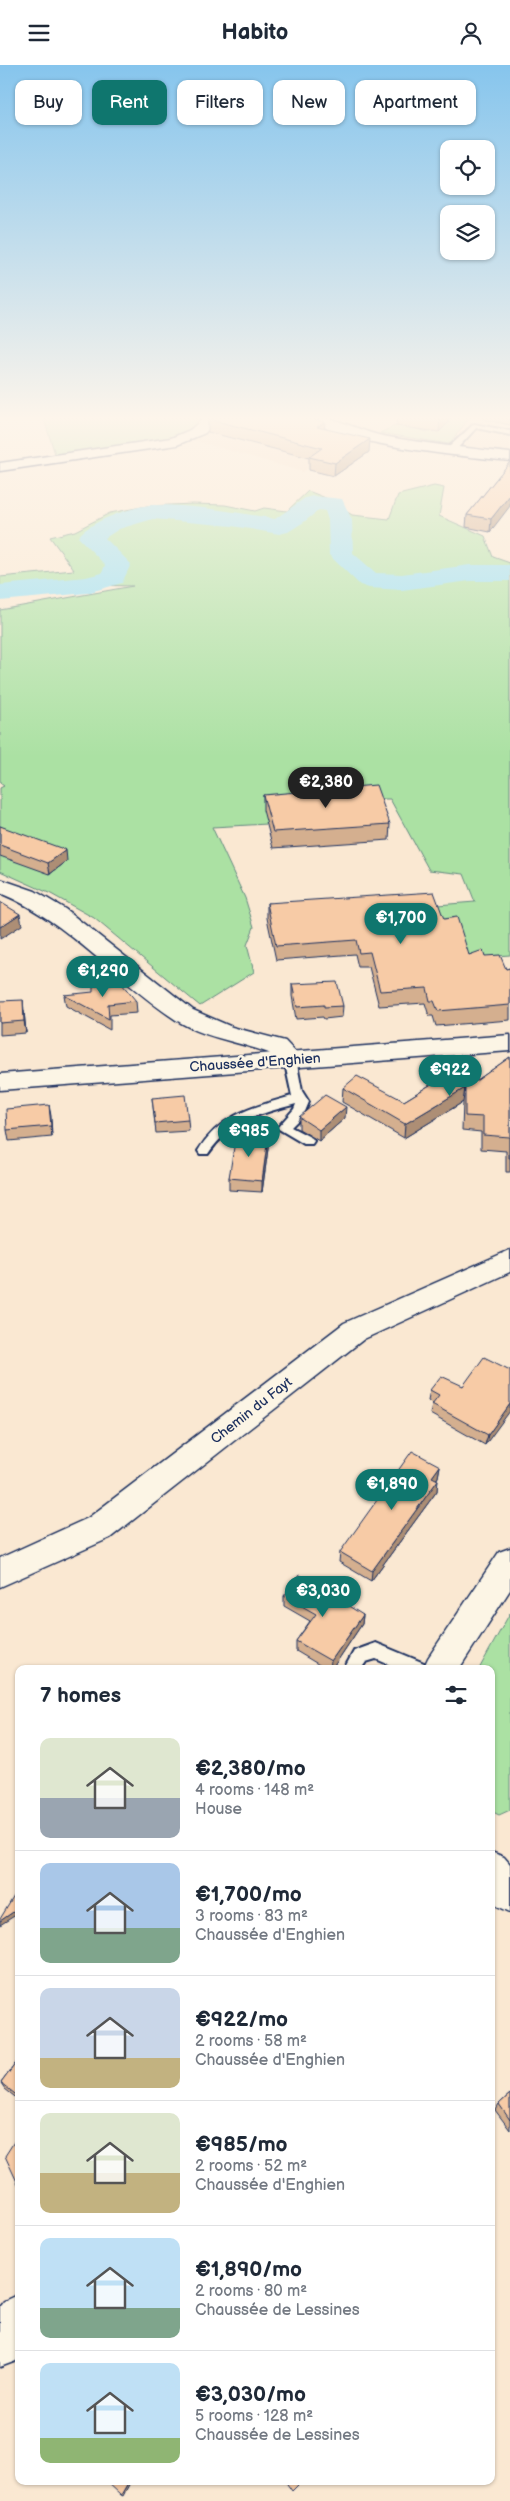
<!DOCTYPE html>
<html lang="en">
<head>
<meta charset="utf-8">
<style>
	body { margin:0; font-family:"Balsamiq Sans",sans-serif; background:#f6f6f7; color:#1f2937; height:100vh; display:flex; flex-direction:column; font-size:19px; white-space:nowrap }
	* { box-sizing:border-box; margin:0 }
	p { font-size:16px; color:#747a83 }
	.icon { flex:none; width:28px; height:28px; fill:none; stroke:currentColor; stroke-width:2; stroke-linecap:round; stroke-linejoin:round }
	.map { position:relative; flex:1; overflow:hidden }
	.sheet { position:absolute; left:15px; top:1600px; width:480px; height:820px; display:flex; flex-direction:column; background:#fff; border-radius:10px; box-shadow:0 1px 4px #0004 }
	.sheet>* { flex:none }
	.banner { position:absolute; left:15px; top:15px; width:480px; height:45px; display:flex; gap:10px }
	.controls { position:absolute; left:440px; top:75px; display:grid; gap:10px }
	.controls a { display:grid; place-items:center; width:55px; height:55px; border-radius:10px; background:#fff; box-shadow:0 1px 4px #0004; font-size:25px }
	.price { position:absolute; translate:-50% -42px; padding:0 11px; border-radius:18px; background:#0f766e; color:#fff; font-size:16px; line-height:32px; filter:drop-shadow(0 1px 2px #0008) }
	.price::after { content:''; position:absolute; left:50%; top:30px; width:15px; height:11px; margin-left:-8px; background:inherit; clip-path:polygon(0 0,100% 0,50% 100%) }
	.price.current { background:#222; color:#fff }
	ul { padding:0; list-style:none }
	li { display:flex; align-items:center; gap:15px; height:125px; padding:0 25px }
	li+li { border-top:1px solid #e0e1e3 }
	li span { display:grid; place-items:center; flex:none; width:140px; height:100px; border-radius:10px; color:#555 }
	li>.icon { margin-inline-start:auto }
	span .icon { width:60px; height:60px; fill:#fffc; stroke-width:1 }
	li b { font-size:21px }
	h2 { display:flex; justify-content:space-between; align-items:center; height:60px; padding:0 25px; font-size:21px }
	.tag { padding:0 18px; border-radius:10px; background:#fff; box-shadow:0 1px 4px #0004; font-size:18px; line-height:45px }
	.tag.current { background:#0f766e; color:#fff }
	header { display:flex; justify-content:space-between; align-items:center; height:65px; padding:0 25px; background:#fff; font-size:22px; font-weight:600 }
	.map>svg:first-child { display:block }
	.built { fill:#f5dbc3 }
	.green { fill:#abe1a3; stroke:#638880 }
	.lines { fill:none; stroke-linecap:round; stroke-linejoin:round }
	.river { fill:#93def4; fill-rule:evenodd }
	.service-casing { stroke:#1b2f5e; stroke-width:4 }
	.minor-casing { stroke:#1b2f5e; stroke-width:3 }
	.secondary-casing { stroke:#1b2f5e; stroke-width:3 }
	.service { fill:#fcf5e5; fill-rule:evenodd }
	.minor { fill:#fcf5e5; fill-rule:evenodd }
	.secondary { fill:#fcf5e5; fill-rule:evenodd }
	.wall { fill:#d4af8f; stroke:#1b2f5e }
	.shaded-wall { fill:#ad8e74; stroke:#1b2f5e }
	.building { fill:#f7cba6; stroke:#1b2f5e }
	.labels { text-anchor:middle; stroke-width:5; stroke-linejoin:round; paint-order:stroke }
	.street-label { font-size:14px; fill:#1b2f5e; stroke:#fcf5e5 }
</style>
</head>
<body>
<header><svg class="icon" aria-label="menu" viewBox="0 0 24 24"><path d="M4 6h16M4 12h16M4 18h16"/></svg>Habito<svg class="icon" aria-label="person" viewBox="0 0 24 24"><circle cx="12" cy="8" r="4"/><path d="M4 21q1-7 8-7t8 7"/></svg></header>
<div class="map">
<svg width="510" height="2436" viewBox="0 0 510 2436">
	<rect width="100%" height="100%" fill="#fae8d2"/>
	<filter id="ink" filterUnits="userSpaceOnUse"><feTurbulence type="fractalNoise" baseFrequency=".02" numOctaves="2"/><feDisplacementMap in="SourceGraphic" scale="10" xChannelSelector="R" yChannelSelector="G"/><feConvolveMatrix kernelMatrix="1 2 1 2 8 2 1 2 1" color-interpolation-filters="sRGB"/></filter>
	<g filter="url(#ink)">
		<!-- built -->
		<path class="built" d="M43,351h467v44l-160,-23 -47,35 -110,-32 -136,20z"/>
		<!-- green -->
		<g class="green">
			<path d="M43,351h167l-3,5 -23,16 -128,20z"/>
			<path d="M393,351h78l-22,28 -69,-11 19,-9 29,8 2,-2z"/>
			<path d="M434,421l10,2 -5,28 46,20 8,21 17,6v392l-42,3 -23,-27 -8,-26 38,-3 -11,-28 -35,-4 -39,-71h-14l-108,25 -56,3 33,71 9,29 -7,18 7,27 -54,34 -106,-88 -43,-24 -51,-23v-83l4,-2 -4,-3v-173l133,-24 -46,-1 -87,8v-16l74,-7 -24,-33 25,-6 35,-18 37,-7 46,-2 32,1 30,6 9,-3 23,3 21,-20 18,7 26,17 37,4 9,-24z"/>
			<path d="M510,1548v197l-11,5 -8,-4v-142h-12z"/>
		</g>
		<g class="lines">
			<!-- river -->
			<path class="river" d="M313,431l29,3 10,21 1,33 23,20 26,1 68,-9h40v16h-40l-68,9 -33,-2 -9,-3 -31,-30 -1,-35 -3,-9 -6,-1 -15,12 -16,10 -9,2 -47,-8 -79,-7 -34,10 -14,9 26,26 -9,19 -35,10 -87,8v-16l86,-8 16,-4 3,-8 -27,-28c10,-15 57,-32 76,-32 40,0 82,7 121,14l30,-21z"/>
			<defs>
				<g id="service">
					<path d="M474,359l36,7v4l-34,-7 -21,23h-6v-4z"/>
					<path d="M290,990l6,4 6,32 7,11 -5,12 -13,13 21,11 2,3 -2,3h-8l-27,-16 17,-19 2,-5c-39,11 -63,15 -88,50h-8l-2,-3c22,-37 56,-44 94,-55l-8,-37z"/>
					<path d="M376,1578l48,20 2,6h-27l-23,-10 -10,3 -5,7h-17l10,-18z"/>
				</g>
				<g id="minor">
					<path d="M206,351h14l-15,17 -28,12 -177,26v-8l171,-25 19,-8z"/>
					<path d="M309,351c25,-1 49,15 74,20 42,8 85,12 127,17v8c-39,-4 -179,-16 -201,-45z"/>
					<path d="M0,814l35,12 30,18 128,101 39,17 53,14 17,18 -4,6c-17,5 -18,-8 -32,-13 -30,-11 -62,-14 -90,-32 -61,-40 -108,-99 -176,-127z"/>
					<path d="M510,1185v22l-146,67 -254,199 -110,49v-29l88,-40 256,-195z"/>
					<path d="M491,1787l13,5 6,7v48l-13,-6 -6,-7z"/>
				</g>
				<g id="secondary">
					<path d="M510,970v16l-510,39v-16z"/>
					<path d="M510,1483v42l-51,79h-36l5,-11 71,-106z"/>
					<path d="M19,2229v62l-3,5 -16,6v-61l4,-5z"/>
				</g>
			</defs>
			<!-- service casing -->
			<use href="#service" class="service-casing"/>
			<!-- minor casing -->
			<use href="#minor" class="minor-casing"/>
			<!-- secondary casing -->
			<use href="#secondary" class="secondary-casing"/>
			<!-- service -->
			<use href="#service" class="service"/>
			<!-- minor -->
			<use href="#minor" class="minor"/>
			<!-- secondary -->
			<use href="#secondary" class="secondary"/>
		</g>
		<!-- wall -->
		<g class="wall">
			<path d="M214,351h88v1l67,35 -35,24 -25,-6v-12l-101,-26v-13z"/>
			<path d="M397,351h52l-1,7 -9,9 -43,-6z"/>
			<path d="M484,351h26v9l-27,-6z"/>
			<path d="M510,397l-20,70 -24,-5 1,-12z"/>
			<path d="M263,730l127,29 -1,16 -116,8 -10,-38z"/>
			<path d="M0,761l67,35 -17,13 -50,-18z"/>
			<path d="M267,838l177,16 25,36 16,1 21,13 4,-1v52l-74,6 -3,-10h-4l-4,-13 -46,3 -10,-39h-11l-3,-13 -79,6 -9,-42z"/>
			<path d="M292,919l51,22 -1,11 -18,2 -1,-2 -27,2 -4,-23z"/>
			<path d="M64,930l72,6 1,12 -27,2v15l-44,-24z"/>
			<path d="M0,936l24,10 2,22 -26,2z"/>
			<path d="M437,992l39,24 34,-24v115h-4v-21l-25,-2v-17l-19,-2 1,-28 -59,36 -62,-36 1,-14 61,13 34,-21 -2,-9z"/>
			<path d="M152,1033l36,22 1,11 -33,2z"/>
			<path d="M49,1040l3,32 -43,4 -2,-11z"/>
			<path d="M299,1052l46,1 -26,23 -20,-12z"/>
			<path d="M268,1072v12l-6,43 -33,-2v-12l9,-37z"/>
			<path d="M510,1305l-25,75 -55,-31 2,-10v-1l-4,-3 2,-10 33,-4z"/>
			<path d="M440,1401l-2,11 -1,2v12l-66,90 -32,-19 1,-10z"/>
			<path d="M284,1531l79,19 -1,9 -30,45h-6l-30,-18v-10l14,-20 -26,-15z"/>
			<path d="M19,1994v41l-14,-11 -4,-6z"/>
			<path d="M510,2029v36l-15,-20 4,-6z"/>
		</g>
		<!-- shaded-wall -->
		<g class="shaded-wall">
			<path d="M442,351h7l-1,7 -9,9 1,-14z"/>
			<path d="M325,357l-1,13 -7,-8z"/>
			<path d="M370,374l-1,13 -35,24 1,-13z"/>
			<path d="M510,430v11l-20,26 1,-13z"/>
			<path d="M66,785l1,11 -17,13 -2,-11z"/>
			<path d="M20,849l2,11 -22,14v-12z"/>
			<path d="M23,935l3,33 -2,-12z"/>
			<path d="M465,1023l-2,14 -59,36 1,-14z"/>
			<path d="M49,1040l2,11 1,21 -1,-11z"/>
			<path d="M346,1042l-1,11 -26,23v-11z"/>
			<path d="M268,1072v12l-6,43v-11z"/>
			<path d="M510,1339v7l-25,34 3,-10z"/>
			<path d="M440,1401l-2,11 -8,10 2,-10z"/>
			<path d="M438,1415l-1,11 -66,90 1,-10z"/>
			<path d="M363,1550l-1,9 -30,45h-2l1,-8z"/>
			<path d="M19,1843v5l-19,12v-4z"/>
			<path d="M129,2416h2l-8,15 -2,-1z"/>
		</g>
		<!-- building -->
		<g class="building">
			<path d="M214,351h84l27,6 -8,5 53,12 -35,24 -26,-6 13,-9 -114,-29z"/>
			<path d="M423,351h19l-2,2z"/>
			<path d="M510,397v33l-19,24 -24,-4z"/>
			<path d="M376,720l14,39 -117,8 -10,-37z"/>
			<path d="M0,761l66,24 -18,13 -48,-18z"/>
			<path d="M434,827l10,27 13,-2 12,38 14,-5 2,6 15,-1 6,14 4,-1v37l-72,6 -4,-10h-4l-3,-13 -47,3 -10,-39 -11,1 -3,-13 -80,6 -9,-43z"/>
			<path d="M0,837l20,12 -20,13z"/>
			<path d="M337,917l6,24 -19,1v-2l-27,2 -5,-23z"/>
			<path d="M122,919l14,17 -28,3 1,15 -45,-24 29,-3v-6z"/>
			<path d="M23,935l1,21 -24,2v-22z"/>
			<path d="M437,992l39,24 34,-24v101h-1v-21l-26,-2v-18l-18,-1v-28l-60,36 -62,-36 14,-12 47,25 39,-24z"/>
			<path d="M185,1030l3,25 -33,3 -3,-25z"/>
			<path d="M325,1030l21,12 -27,23 -20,-13z"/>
			<path d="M49,1040l2,21 -44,4 -1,-21z"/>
			<path d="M238,1070l30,2 -6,44 -33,-3 6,-37h3z"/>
			<path d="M484,1292l26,13v34l-22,31 -56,-31 7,-9 -9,-5 11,-14 22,10z"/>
			<path d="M412,1386l28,15 -8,11 6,3 -66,91 -32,-19z"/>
			<path d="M299,1510l64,40 -32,46 -35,-20 20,-27 -32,-18z"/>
			<path d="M19,1823v20l-19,13v-2z"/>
			<path d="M19,1994v38l-18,-14z"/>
			<path d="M510,2029v26l-11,-16z"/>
			<path d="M19,2069v52l-14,-30z"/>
			<path d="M106,2416h23l-8,14z"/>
			<path d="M285,2416h17l-10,10z"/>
		</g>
	</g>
	<!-- sky -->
	<linearGradient id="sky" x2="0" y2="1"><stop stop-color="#86c5ed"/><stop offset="0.51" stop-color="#fdf5eb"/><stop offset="1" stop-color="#fdf5eb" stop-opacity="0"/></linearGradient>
	<rect width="510" height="692" fill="url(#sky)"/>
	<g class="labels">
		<!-- street labels -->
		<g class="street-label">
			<text transform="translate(255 997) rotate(-4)" y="5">Chaussée d'Enghien</text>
			<text transform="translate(251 1345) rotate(-38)" y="5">Chemin du Fayt</text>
		</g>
	</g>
</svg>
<div class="controls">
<a><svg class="icon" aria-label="locate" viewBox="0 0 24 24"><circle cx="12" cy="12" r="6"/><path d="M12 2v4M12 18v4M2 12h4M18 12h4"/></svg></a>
<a><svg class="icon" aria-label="layers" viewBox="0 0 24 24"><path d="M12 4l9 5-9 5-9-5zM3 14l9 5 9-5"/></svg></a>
</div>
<b class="price current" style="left:326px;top:744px">€2,380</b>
<b class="price" style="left:401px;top:880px">€1,700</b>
<b class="price" style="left:103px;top:933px">€1,290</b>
<b class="price" style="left:450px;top:1032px">€922</b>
<b class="price" style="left:249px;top:1093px">€985</b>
<b class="price" style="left:392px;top:1446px">€1,890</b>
<b class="price" style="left:323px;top:1553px">€3,030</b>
<div class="banner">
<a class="tag">Buy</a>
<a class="tag current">Rent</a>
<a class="tag">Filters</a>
<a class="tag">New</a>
<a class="tag">Apartment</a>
</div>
<section class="sheet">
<h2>7 homes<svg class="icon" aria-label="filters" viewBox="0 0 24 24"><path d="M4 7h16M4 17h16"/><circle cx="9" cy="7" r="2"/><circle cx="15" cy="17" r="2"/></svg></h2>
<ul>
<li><span style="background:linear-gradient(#dfe7d0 60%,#9aa5b1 0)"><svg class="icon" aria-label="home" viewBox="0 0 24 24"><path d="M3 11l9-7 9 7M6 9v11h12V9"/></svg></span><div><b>€2,380/mo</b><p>4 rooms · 148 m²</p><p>House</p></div></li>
<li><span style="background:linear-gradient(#a9c7e8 65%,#7fa58c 0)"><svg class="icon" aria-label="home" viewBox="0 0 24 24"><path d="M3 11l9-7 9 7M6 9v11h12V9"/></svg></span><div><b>€1,700/mo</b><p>3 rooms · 83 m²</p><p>Chaussée d'Enghien</p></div></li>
<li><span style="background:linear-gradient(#c9d6e8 70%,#c2b280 0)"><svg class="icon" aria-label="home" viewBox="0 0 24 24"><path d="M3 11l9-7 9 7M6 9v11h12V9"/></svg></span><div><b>€922/mo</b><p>2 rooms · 58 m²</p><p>Chaussée d'Enghien</p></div></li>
<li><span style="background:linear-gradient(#dfe7d0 60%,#c2b280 0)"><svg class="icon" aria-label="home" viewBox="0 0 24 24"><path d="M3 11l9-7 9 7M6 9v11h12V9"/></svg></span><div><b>€985/mo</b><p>2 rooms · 52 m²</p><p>Chaussée d'Enghien</p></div></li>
<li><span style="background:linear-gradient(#bfe0f5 70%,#7fa58c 0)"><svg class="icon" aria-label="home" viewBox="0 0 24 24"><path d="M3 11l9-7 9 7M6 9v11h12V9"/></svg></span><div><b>€1,890/mo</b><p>2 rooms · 80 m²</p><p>Chaussée de Lessines</p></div></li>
<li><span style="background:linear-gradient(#bfe0f5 75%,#8fb573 0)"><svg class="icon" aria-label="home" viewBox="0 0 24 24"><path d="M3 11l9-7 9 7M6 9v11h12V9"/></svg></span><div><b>€3,030/mo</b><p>5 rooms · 128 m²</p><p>Chaussée de Lessines</p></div></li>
</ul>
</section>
</div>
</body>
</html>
